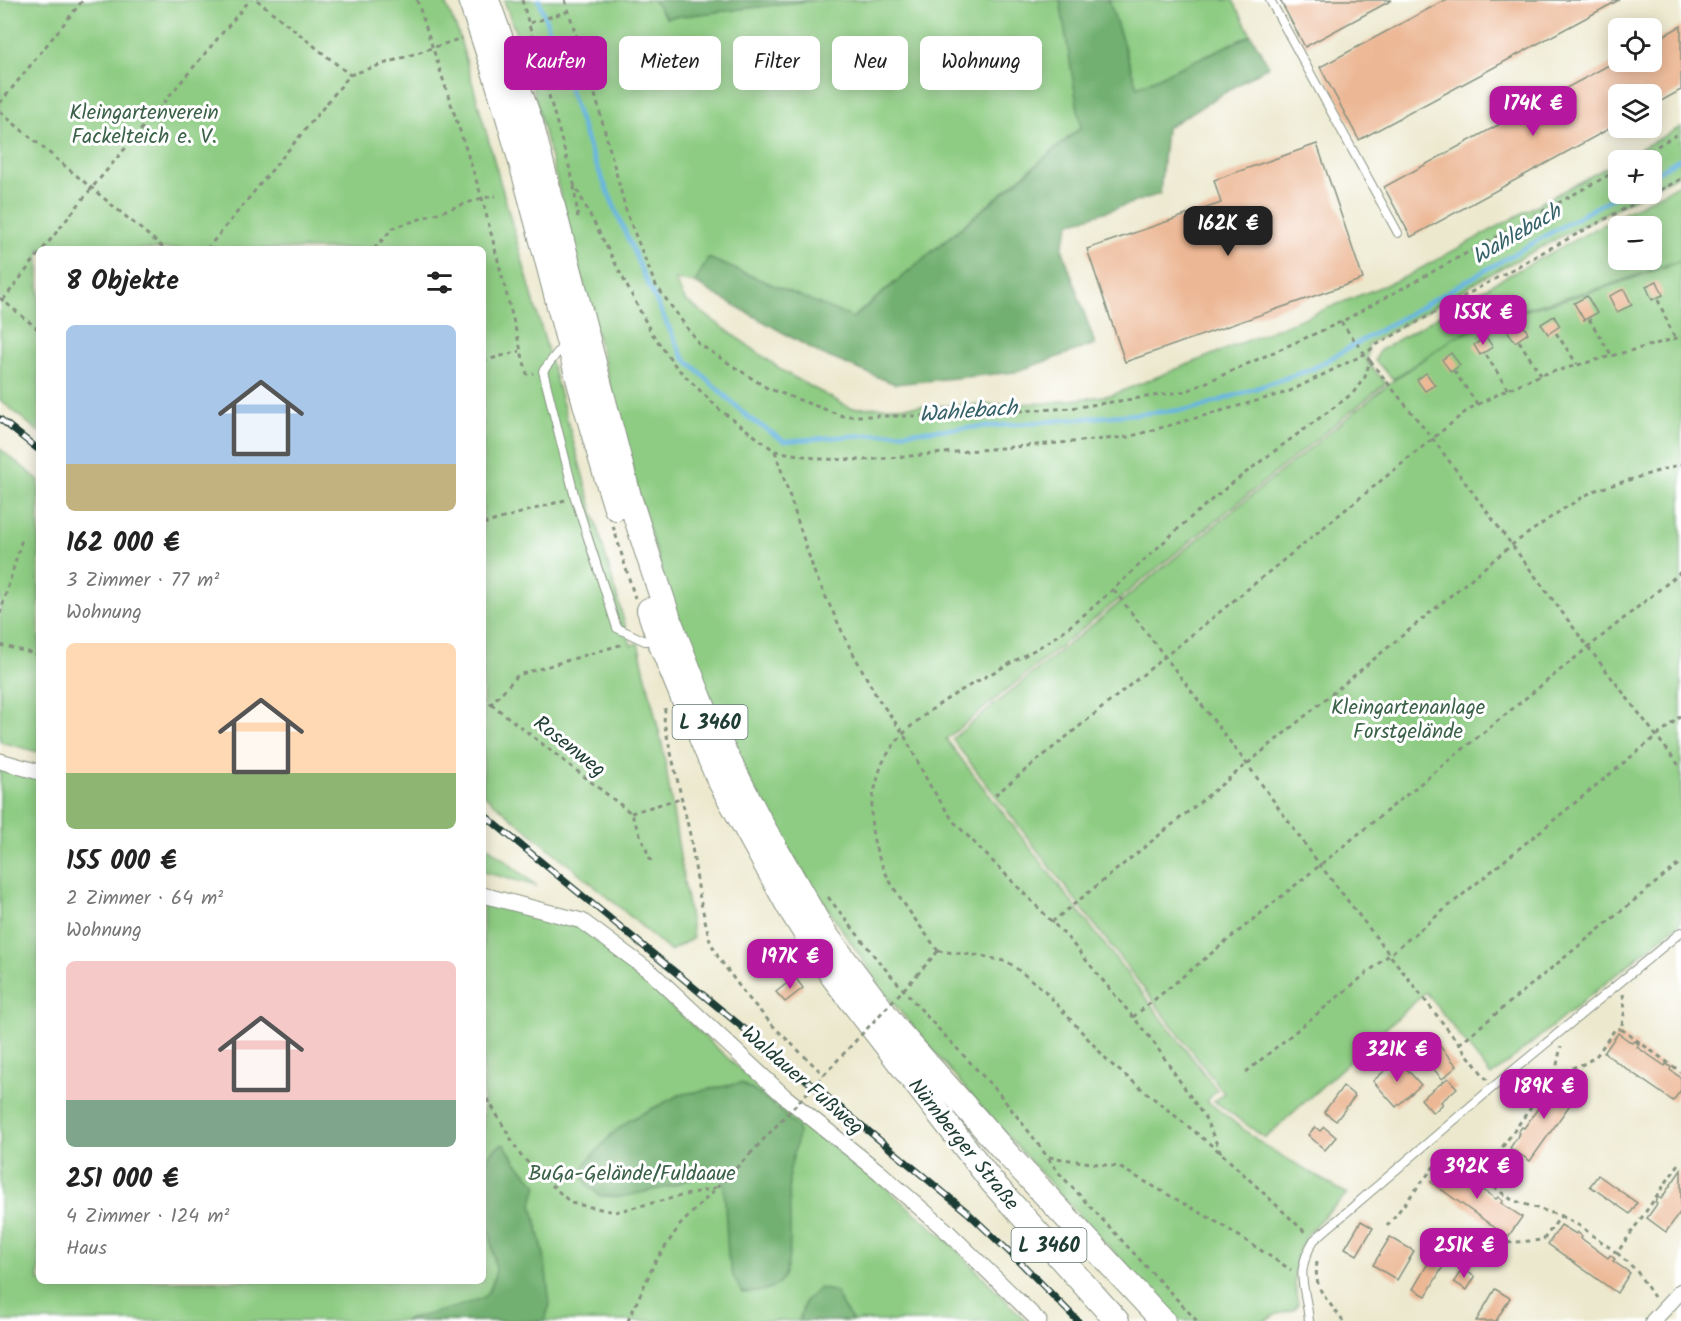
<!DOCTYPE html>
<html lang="de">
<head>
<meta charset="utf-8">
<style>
	body { margin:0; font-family:Kalam,sans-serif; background:#f2f2f2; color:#222; height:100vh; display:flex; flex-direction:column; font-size:22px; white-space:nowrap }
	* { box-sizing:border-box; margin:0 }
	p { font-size:20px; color:#767676 }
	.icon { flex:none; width:33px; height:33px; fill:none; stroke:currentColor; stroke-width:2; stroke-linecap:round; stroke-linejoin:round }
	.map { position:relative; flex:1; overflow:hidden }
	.drawer { position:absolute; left:36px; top:246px; width:450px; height:1038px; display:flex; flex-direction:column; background:#fff; border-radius:9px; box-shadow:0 3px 15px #0003 }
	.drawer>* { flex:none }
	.banner { position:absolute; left:504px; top:36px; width:570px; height:54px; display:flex; gap:12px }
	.buttons { position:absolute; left:1608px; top:18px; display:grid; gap:12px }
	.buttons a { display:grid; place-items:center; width:54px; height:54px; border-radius:9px; background:#fff; box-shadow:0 3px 15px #0003; font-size:30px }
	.price { position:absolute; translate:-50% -51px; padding:0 14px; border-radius:12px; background:#b5179e; color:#fff; font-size:20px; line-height:39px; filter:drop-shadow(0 2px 3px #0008) }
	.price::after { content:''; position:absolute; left:50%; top:36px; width:18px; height:14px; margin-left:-9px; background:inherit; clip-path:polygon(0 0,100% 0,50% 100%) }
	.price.current { background:#222; color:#fff }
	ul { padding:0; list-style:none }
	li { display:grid; align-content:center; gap:12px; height:318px; padding:0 30px }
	li span { display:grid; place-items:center; height:186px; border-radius:9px; color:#555 }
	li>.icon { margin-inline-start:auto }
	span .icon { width:108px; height:108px; fill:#fffc; stroke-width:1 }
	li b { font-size:26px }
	h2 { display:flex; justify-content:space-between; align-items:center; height:72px; padding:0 30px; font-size:26px }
	.pill { padding:0 21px; border-radius:9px; background:#fff; box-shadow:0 3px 15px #0003; font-size:21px; line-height:54px }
	.pill.current { background:#b5179e; color:#fff }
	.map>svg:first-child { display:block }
	.green { fill:#8ecc83; stroke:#56845c; stroke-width:1.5; fill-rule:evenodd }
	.forest { fill:#72b071; stroke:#487652; stroke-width:1.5 }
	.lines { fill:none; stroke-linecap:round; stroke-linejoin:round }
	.stream { stroke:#67b5e1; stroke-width:4.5 }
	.building { fill:#ecb794 }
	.lane-casing { stroke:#869280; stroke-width:10 }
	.street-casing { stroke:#869280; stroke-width:17 }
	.primary-casing { stroke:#869280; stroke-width:26 }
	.path { stroke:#869280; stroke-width:3; stroke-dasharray:4.5 4.5; stroke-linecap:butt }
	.lane { stroke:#fff; stroke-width:8 }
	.street { stroke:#fff; stroke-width:15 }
	.primary { stroke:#fff; stroke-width:24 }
	.rail-casing { stroke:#1f3d34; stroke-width:7 }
	.rail { stroke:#fff; stroke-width:4.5; stroke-dasharray:14; stroke-linecap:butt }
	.path-bridge { stroke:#869280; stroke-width:3; stroke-dasharray:4.5 4.5; stroke-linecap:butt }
	.labels { text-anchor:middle; stroke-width:6; stroke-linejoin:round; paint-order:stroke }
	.shield { fill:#fff; stroke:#627771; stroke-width:1.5 }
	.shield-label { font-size:20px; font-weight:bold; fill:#1f3d34 }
	.park-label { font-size:21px; fill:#3b6148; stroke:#fff }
	.street-label { font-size:21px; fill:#1f3d34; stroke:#fff }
	.water-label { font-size:22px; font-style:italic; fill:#356168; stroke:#fff }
</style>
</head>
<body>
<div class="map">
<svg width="1681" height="1321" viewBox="0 0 1681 1321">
	<rect width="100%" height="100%" fill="#fff"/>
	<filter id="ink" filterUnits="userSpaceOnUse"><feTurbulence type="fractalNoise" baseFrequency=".0167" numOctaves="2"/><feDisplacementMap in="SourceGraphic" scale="12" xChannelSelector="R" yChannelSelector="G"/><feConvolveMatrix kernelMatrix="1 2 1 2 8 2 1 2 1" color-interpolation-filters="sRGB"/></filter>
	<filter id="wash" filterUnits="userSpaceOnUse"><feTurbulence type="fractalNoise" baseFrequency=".008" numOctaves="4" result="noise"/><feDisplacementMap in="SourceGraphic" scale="24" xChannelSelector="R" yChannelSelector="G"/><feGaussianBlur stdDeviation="1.35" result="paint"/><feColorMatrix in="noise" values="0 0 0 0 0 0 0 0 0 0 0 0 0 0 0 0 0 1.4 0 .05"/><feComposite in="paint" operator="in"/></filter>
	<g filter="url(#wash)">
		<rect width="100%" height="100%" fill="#ece8cd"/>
		<!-- green -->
		<g class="green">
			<path d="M0,0h444l14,32 167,593 6,20 7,-2 25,106 30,189 -23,13 -61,-53 -126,-104v-545h-444v183l-39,-32z"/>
			<path d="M504,0h149l13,18 150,-18h244l21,127 -229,191 -144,-60 -13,25 -20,-3 10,20 101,73 64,35 195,-5 67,-8 293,-118 213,-116v33h24l-148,78 -122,70 -4,4 -1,16 19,21 -440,356 271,351 -10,11 58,45 82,48c-39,38 -61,51 -49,110l-5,6 -16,4 -12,7h-85l-94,-98 -110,-122 -89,-105 -98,-145 -59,-106 -55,-131 -35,-114 -115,-441z"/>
			<path d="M1109,0h124l18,35 -114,52z"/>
			<path d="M1681,127v46l-29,15v-28h-33z"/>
			<path d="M1681,183v77l-78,27 -90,25 -62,27 61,-25 90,-25 79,-28v661l-190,154 -65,-84 -161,146 -51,-37 10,-8 -272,-354 438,-356 61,-43 -58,39 -18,-19 4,-9 117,-69zM1618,226h34v34h-34z"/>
			<path d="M0,449l39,31v272l-39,-10z"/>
			<path d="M0,766l39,11v504h444v-380l105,28 158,146 129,104 71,60 80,82h-1026z"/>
			<path d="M483,843l54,43 -54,-14z"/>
		</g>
		<!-- forest -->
		<g class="forest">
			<path d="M653,0h163l-150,18z"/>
			<path d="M1060,0h49l28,87 114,-52 18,31 -103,62 -6,66 -90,29 -8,25 33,96 -80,28 -120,12 -74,-30 -126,-71 13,-25 145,60 228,-190z"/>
			<path d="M741,1083l26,16 31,29c1,17 -8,32 -9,49 -1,23 8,94 -12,108 -11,7 -22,7 -35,8l-9,-17 -5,-19 -5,-88 -15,2 -35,15 -52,11 -21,-1 -12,-10 -6,-12 4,-11 26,-29 18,-14 49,-25z"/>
			<path d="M504,1144l12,18 21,23 -5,19 12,50 6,51 -6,16h-142c17,-5 73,-17 83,-25 7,-6 9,-18 11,-26 -3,-13 -4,-25 -6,-38 -5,-26 -19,-77 14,-88z"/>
			<path d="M820,1288l16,4 7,15 10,14h-54l6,-20z"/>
		</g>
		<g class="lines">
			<!-- stream -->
			<g class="stream">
				<path d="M539,0l51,150 54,126 39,81 66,61 35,23 208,-15 203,-17 117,-40 307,-175"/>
				<path d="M1652,175l29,-17"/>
			</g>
		</g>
		<g id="blocks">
			<!-- building -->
			<g class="building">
				<path d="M1280,0h112l-87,47z"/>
				<path d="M1445,0h174l-260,140 -39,-73z"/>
				<path d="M1681,26v64l-29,16v-12h-34v30l-207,113 -27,-50 234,-127 34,2v-20z"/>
				<path d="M1317,144l46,135 -238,83 -38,-113 134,-46 -7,-23z"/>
				<path d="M1657,281l6,14 -11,5 -6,-14z"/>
				<path d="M1624,289l8,16 -15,7 -8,-16z"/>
				<path d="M1587,296l10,17 -13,7 -10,-17z"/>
				<path d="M1554,316l6,10 -12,8 -7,-10z"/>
				<path d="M1518,317l10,16 -13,9 -11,-16z"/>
				<path d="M1486,337l7,10 -13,8 -6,-10z"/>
				<path d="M1451,353l9,12 -9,7 -9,-12z"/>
				<path d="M1426,373l9,12 -10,6 -8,-11z"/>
				<path d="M795,977l8,11 -18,14 -9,-10z"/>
				<path d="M1618,1033l14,10 2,-2 5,3 -2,3 28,19 1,-2 5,3 -1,3 11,8v12l-8,11 -69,-48z"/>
				<path d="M1436,1042l21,24 -15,13 -20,-24z"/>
				<path d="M1398,1059l23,26 -25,22 -23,-26z"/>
				<path d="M1448,1078l9,10 -16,14 2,2 -10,9 -12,-14z"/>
				<path d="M1559,1079l20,13 -49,69 -20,-13 10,-15 -2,-1 4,-5 2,1 20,-28 -3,-1 4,-5 2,1z"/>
				<path d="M1343,1086l12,10 -19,25 -12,-9z"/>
				<path d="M1315,1127l5,4 4,-4 12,10 -11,13 -17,-15z"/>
				<path d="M1445,1163l19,13 1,-2 5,4 -1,2 27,19 2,-2 5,4 -2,2 21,14 -14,20 -77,-55z"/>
				<path d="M1681,1170v41l-15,21 -19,-14 10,-14 -2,-2 3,-5 3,2z"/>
				<path d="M1598,1175l39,28 -7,11 -40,-28z"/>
				<path d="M1361,1221l12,7 -16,27 -12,-7z"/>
				<path d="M1561,1225l15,9 1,-2 5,4 -1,2 27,20 2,-3 5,4 -2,2 17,12 -13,20 -69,-49z"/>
				<path d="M1390,1237l24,14 -17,29 -24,-15z"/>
				<path d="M1430,1260l12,8 -16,28 -13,-7z"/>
				<path d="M1462,1268l13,9 -8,13 -13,-8z"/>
				<path d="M1495,1289l15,9 -14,23h-20z"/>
			</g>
		</g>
	</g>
	<g filter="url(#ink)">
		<use href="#blocks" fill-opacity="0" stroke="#869280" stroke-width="1.5"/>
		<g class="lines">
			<defs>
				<g id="lane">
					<path d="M1270,0l128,233"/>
					<path d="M565,343l-22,28 32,127 42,130 28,13 11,-1"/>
					<path d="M1309,1321c-3,-36 -16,-46 5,-81l179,-153 188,-155"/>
				</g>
				<g id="street">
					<path d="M0,761l39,11"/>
					<path d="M483,895l99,26 70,52 132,123 95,76 70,61 90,88"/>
					<path d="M1653,1321l28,-30"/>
				</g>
				<g id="primary">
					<path d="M470,0c60,166 92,340 146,508"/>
					<path d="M487,0l44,123 99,377 40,122 41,104 51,99 61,106 74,99 112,126 154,165"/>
					<path d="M649,610l10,30 26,63"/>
					<path d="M701,738l17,40 71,129 44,70 159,205 125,139"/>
				</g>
			</defs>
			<!-- lane casing -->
			<use href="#lane" class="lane-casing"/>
			<!-- street casing -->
			<use href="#street" class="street-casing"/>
			<!-- primary casing -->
			<use href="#primary" class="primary-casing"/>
			<!-- path -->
			<g class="path">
				<path d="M257,0l93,75"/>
				<path d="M417,0l65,198 45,176 7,-1"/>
				<path d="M522,0l52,184 77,148 26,36 43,42 55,41 46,8 43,1 264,-23 160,-45 77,-38 11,-9 169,-94 136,-72"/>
				<path d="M565,0l31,98 31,116 28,70 44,60 68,44 76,28h95l133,-8 116,-17 154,-69 277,-152"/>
				<path d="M530,23l39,-12"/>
				<path d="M0,103l83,-103"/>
				<path d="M0,112l165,137"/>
				<path d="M1634,160l47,-28"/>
				<path d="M574,186l4,32"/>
				<path d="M43,249l48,-60 159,-189"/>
				<path d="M207,249l143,-174 112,-37"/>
				<path d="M374,249l19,-21 89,-30 14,-2"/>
				<path d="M0,298l39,32"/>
				<path d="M3,300l36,-46"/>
				<path d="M1658,300l17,39"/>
				<path d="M1589,319l23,37"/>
				<path d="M1556,333l21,31"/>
				<path d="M1519,341l22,34"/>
				<path d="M1486,355l22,34"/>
				<path d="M483,361l37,-10"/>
				<path d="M1370,361l62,77 156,209 93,121"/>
				<path d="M1454,371l24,34"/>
				<path d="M775,451l40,123 32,68 30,55 26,36 26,51 25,38 113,115 85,103 53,78 16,35"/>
				<path d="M483,524l82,-24"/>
				<path d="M613,526l22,72"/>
				<path d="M1114,590l133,174 73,101 167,215"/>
				<path d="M0,614l22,-75"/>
				<path d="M0,645l39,10"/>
				<path d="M483,697l8,7 27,-29 102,-30 1,-4"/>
				<path d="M491,704l140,109 20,48"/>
				<path d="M665,708l-1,15 26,111 10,65 10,42 8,16 27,37 30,34 49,47"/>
				<path d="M995,795l474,-386 39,-20 33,-14 140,-38"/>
				<path d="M631,813l50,-15"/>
				<path d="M828,897l52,66 52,59 65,69 36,46 25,35 139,149"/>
				<path d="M1052,922l195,-158 266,-220 47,-33 33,-20 88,-27"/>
				<path d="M938,951c-35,-50 -80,-97 -63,-163 3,-8 4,-18 8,-26 33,-63 127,-91 182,-132 53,-41 98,-91 150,-133 44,-36 92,-69 138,-104l12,-16 5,-16 -29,-39"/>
				<path d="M938,951l44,5 26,6 35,27 67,74 111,90 85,80"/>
				<path d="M917,975l21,-24"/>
				<path d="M1623,994l2,16 -4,19 60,43"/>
				<path d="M1133,1017l548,-445"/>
				<path d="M1459,1044l222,-182"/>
				<path d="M1246,1072l435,-356"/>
				<path d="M1555,1074l6,-28"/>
				<path d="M483,1091l38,65 50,47 44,9 103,-25"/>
				<path d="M1049,1157l70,10 103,58 69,45"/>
				<path d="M1561,1216l19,10 37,27 64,-92"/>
				<path d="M1387,1226l53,-67 8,-3 32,22 75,-104 31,-11 11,-8 18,-26h6"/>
				<path d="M1427,1249l116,-9 18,-24 -49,-16 -31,-22"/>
				<path d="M1617,1253l19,17 18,27"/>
				<path d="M1317,1262c-4,29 11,37 26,59"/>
				<path d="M628,1321l27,-59 25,-37 70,-71"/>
			</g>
			<!-- lane -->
			<use href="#lane" class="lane"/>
			<!-- street -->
			<use href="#street" class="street"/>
			<!-- primary -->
			<use href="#primary" class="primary"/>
			<defs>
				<g id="rail">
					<path d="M0,419l39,31"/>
					<path d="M483,814l484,398 52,49 59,60"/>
				</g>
			</defs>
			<!-- rail casing -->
			<use href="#rail" class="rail-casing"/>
			<!-- rail -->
			<use href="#rail" class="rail"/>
			<!-- path-bridge -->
			<path class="path-bridge" d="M750,1154l167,-179"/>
		</g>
	</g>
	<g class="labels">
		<!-- shield labels -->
		<g class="shield">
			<rect x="672.5" y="705" width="75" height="34" rx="4.5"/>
			<rect x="1011.5" y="1228" width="75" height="34" rx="4.5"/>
		</g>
		<g class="shield-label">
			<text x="710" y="729">L 3460</text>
			<text x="1049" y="1252">L 3460</text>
		</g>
		<!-- park labels -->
		<g class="park-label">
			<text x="144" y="119">Kleingartenverein<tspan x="144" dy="24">Fackelteich e. V.</tspan></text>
			<text x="1408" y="714">Kleingartenanlage<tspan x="1408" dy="24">Forstgelände</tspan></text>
			<text x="632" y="1180">BuGa-Gelände/Fuldaaue</text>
		</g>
		<!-- street labels -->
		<g class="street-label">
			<text transform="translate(570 746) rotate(38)" y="7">Rosenweg</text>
			<text transform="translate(803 1080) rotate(41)" y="7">Waldauer Fußweg</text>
			<text transform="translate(964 1144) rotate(51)" y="7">Nürnberger Straße</text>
		</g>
		<!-- water labels -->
		<g class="water-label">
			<text transform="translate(1516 233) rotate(-30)" y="8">Wahlebach</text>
			<text transform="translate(968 410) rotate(-4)" y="8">Wahlebach</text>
		</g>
	</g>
</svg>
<div class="buttons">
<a><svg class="icon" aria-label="locate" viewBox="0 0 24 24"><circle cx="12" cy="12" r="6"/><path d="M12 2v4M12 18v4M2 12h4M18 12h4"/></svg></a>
<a><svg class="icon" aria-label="layers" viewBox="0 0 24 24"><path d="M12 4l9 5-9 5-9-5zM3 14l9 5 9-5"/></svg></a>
<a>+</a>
<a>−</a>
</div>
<b class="price" style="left:1533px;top:137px">174K €</b>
<b class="price current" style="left:1228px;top:257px">162K €</b>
<b class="price" style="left:1483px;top:346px">155K €</b>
<b class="price" style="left:790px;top:990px">197K €</b>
<b class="price" style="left:1397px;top:1083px">321K €</b>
<b class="price" style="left:1544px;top:1120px">189K €</b>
<b class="price" style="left:1477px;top:1200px">392K €</b>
<b class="price" style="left:1464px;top:1279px">251K €</b>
<div class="banner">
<a class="pill current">Kaufen</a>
<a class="pill">Mieten</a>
<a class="pill">Filter</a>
<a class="pill">Neu</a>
<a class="pill">Wohnung</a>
</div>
<section class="drawer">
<h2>8 Objekte<svg class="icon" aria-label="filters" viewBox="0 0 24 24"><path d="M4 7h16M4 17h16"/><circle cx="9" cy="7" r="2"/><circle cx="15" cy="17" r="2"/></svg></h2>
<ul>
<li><span style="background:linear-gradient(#a9c7e8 75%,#c2b280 0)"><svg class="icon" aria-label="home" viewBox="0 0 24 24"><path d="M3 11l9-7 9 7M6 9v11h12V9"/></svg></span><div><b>162 000 €</b><p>3 Zimmer · 77 m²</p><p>Wohnung</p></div></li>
<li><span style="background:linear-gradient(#ffd9b3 70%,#8fb573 0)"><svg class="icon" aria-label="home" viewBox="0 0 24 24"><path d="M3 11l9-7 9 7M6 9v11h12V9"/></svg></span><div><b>155 000 €</b><p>2 Zimmer · 64 m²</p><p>Wohnung</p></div></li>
<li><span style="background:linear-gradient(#f6c9c9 75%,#7fa58c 0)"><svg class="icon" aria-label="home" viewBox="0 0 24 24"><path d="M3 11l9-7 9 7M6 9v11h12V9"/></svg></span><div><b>251 000 €</b><p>4 Zimmer · 124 m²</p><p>Haus</p></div></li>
</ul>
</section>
</div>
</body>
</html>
